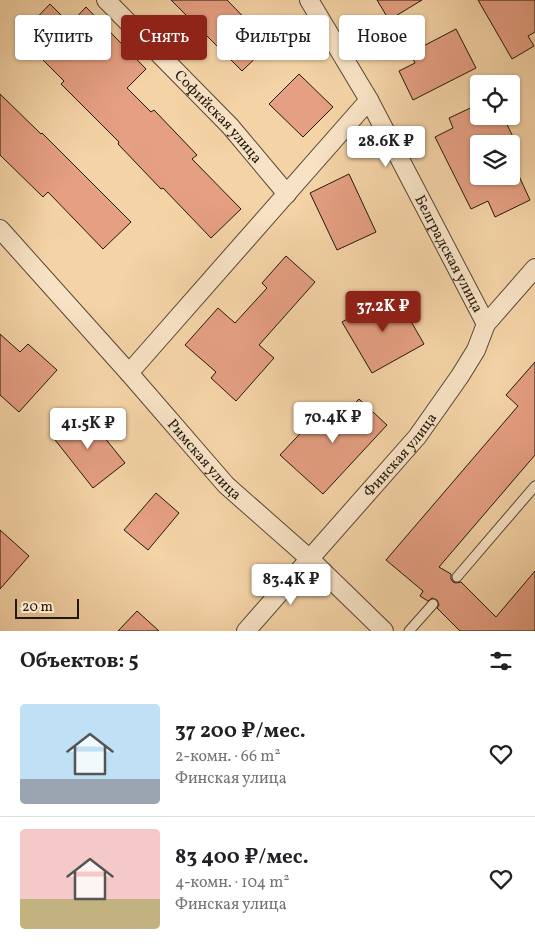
<!DOCTYPE html>
<html lang="ru">
<head>
<meta charset="utf-8">
<style>
	body { margin:0; font-family:Vollkorn,serif; background:#f2f2f2; color:#202124; height:100vh; display:flex; flex-direction:column; font-size:19px; white-space:nowrap }
	* { box-sizing:border-box; margin:0 }
	p { font-size:16px; color:#757577 }
	.icon { flex:none; width:28px; height:28px; fill:none; stroke:currentColor; stroke-width:2; stroke-linecap:round; stroke-linejoin:round }
	.map { position:relative; height:631px; overflow:hidden }
	.drawer { display:flex; flex-direction:column; background:#fff; flex:1 }
	.drawer>* { flex:none }
	.banner { position:absolute; left:15px; top:15px; width:505px; height:45px; display:flex; gap:10px }
	.buttons { position:absolute; left:470px; top:75px; display:grid; gap:10px }
	.buttons a { display:grid; place-items:center; width:50px; height:50px; border-radius:5px; background:#fff; box-shadow:0 1px 4px #0004; font-size:25px }
	.scale { position:absolute; left:15px; bottom:12px; width:64px; box-sizing:border-box; padding-left:5px; border:2px solid #20180d; border-top:0; font-size:14px; line-height:18px; white-space:nowrap; color:#20180d; -webkit-text-stroke:4px #f8e2c5; paint-order:stroke }
	.price { position:absolute; translate:-50% -42px; padding:0 11px; border-radius:5px; background:#fff; color:#222; font-size:16px; line-height:32px; filter:drop-shadow(0 1px 2px #0008) }
	.price::after { content:''; position:absolute; left:50%; top:30px; width:15px; height:11px; margin-left:-8px; background:inherit; clip-path:polygon(0 0,100% 0,50% 100%) }
	.price.on { background:#8f2418; color:#fff }
	ul { padding:0; list-style:none }
	li { display:flex; align-items:center; gap:15px; height:125px; padding:0 20px }
	li+li { border-top:1px solid #e0e0e0 }
	li span { display:grid; place-items:center; flex:none; width:140px; height:100px; border-radius:5px; color:#555 }
	li>.icon { margin-inline-start:auto }
	span .icon { width:60px; height:60px; fill:#fffc; stroke-width:1 }
	li b { font-size:21px }
	h2 { display:flex; justify-content:space-between; align-items:center; height:60px; padding:0 20px; font-size:21px }
	.chip { padding:0 18px; border-radius:5px; background:#fff; box-shadow:0 1px 4px #0004; font-size:18px; line-height:45px }
	.chip.on { background:#8f2418; color:#fff }
	.map>svg:first-child { display:block }
	.building { fill:#e59f82; stroke:#20180d }
	.lines { fill:none; stroke-linecap:round; stroke-linejoin:round }
	.lane-casing { stroke:#554733; stroke-width:11 }
	.street-casing { stroke:#554733; stroke-width:20 }
	.lane { stroke:#f8e2c5; stroke-width:9 }
	.street { stroke:#f8e2c5; stroke-width:18 }
	.labels { text-anchor:middle; stroke-width:4; stroke-linejoin:round; paint-order:stroke }
	.street-label { font-size:15px; fill:#20180d; stroke:#f8e2c5 }
</style>
</head>
<body>
<div class="map">
<svg width="535" height="631" viewBox="0 0 535 631">
	<rect width="100%" height="100%" fill="#f4d3a6"/>
	<filter id="stains"><feTurbulence type="fractalNoise" baseFrequency=".004" numOctaves="4"/><feColorMatrix values="0 0 0 0 .2 0 0 0 0 .09 0 0 0 0 .02 0 0 0 .5 -.17"/></filter>
	<radialGradient id="worn" r=".72"><stop offset=".6" stop-color="#630" stop-opacity="0"/><stop offset="1" stop-color="#630" stop-opacity=".3"/></radialGradient>
	<!-- building -->
	<g class="building">
		<path d="M171,0h56l43,44 -28,27z"/>
		<path d="M377,0h45l-33,20z"/>
		<path d="M478,0h57v32l-7,4 6,10 -22,13z"/>
		<path d="M50,4l20,20 16,-17 60,62 -19,19 24,24 3,-2 43,45 -5,4 49,50 -30,29 -48,-50 -2,1 -43,-45 1,-2 -58,-58 3,-3 -45,-45z"/>
		<path d="M456,29l20,39 -63,32 -14,-29 16,-8 -5,-10z"/>
		<path d="M299,74l34,33 -30,30 -34,-33z"/>
		<path d="M0,94l41,40 1,-1 89,89 -28,27 -55,-57 -5,5 -43,-42z"/>
		<path d="M479,104v12h24l10,21 -14,7h-20v32h40l11,24 -35,17 -7,-16 -17,8 -36,-72 18,-9 -4,-10z"/>
		<path d="M349,174l27,58 -39,18 -27,-57z"/>
		<path d="M286,256l29,26 -56,63 15,13 -38,43 -25,-23 5,-6 -31,-27 33,-37 17,15 32,-35 -5,-5z"/>
		<path d="M394,292l30,52 -52,29 -30,-51z"/>
		<path d="M0,334l20,18 8,-8 29,26 -38,42 -19,-17z"/>
		<path d="M535,362v93l-96,112 12,7v5l2,3 3,1 5,-1 35,35 39,-46v60h-75l-23,-23 2,-3 -2,-5 -5,-2 -4,3 -8,-5 3,-5 -37,-31 132,-154 -12,-11z"/>
		<path d="M359,399l28,26 -64,69 -43,-39 46,-49 14,13z"/>
		<path d="M83,411l42,52 -32,25 -41,-52z"/>
		<path d="M156,493l23,20 -31,37 -24,-20z"/>
		<path d="M0,530l29,26 -29,33z"/>
		<path d="M137,611l22,20h-41z"/>
	</g>
	<g class="lines">
		<defs>
			<g id="lane">
				<path d="M457,577l78,-91"/>
				<path d="M409,631l24,-27"/>
			</g>
			<g id="street">
				<path id="s1" d="M106,0l124,126 57,68"/>
				<path id="s2" d="M309,0l60,100 117,224"/>
				<path id="s3" d="M0,229l129,144 97,112 85,75 73,71"/>
				<path d="M129,373l240,-273"/>
				<path id="s4" d="M246,631l171,-194 43,-61 16,-26 10,-26 49,-56"/>
			</g>
		</defs>
		<!-- lane casing -->
		<use href="#lane" class="lane-casing"/>
		<!-- street casing -->
		<use href="#street" class="street-casing"/>
		<!-- lane -->
		<use href="#lane" class="lane"/>
		<!-- street -->
		<use href="#street" class="street"/>
	</g>
	<g class="labels">
		<!-- street labels -->
		<g class="street-label">
			<text dy="5" stroke="none"><textPath href="#s1" startOffset="162">Софийская улица</textPath></text>
			<text dy="5" stroke="none"><textPath href="#s2" startOffset="290">Белградская улица</textPath></text>
			<text dy="5" stroke="none"><textPath href="#s4" startOffset="234">Финская улица</textPath></text>
			<text dy="5" stroke="none"><textPath href="#s3" startOffset="308">Римская улица</textPath></text>
		</g>
	</g>
	<rect width="100%" height="100%" filter="url(#stains)"/>
	<rect width="100%" height="100%" fill="url(#worn)"/>
</svg>
<div class="buttons">
<a><svg class="icon" aria-label="locate" viewBox="0 0 24 24"><circle cx="12" cy="12" r="6"/><path d="M12 2v4M12 18v4M2 12h4M18 12h4"/></svg></a>
<a><svg class="icon" aria-label="layers" viewBox="0 0 24 24"><path d="M12 4l9 5-9 5-9-5zM3 14l9 5 9-5"/></svg></a>
</div>
<div class="scale">20 m</div>
<b class="price" style="left:386px;top:168px">28.6K ₽</b>
<b class="price on" style="left:383px;top:333px">37.2K ₽</b>
<b class="price" style="left:333px;top:444px">70.4K ₽</b>
<b class="price" style="left:88px;top:450px">41.5K ₽</b>
<b class="price" style="left:291px;top:606px">83.4K ₽</b>
<div class="banner">
<a class="chip">Купить</a>
<a class="chip on">Снять</a>
<a class="chip">Фильтры</a>
<a class="chip">Новое</a>
</div>
</div>
<section class="drawer">
<h2>Объектов: 5<svg class="icon" aria-label="filters" viewBox="0 0 24 24"><path d="M4 7h16M4 17h16"/><circle cx="9" cy="7" r="2"/><circle cx="15" cy="17" r="2"/></svg></h2>
<ul>
<li><span style="background:linear-gradient(#bfe0f5 75%,#9aa5b1 0)"><svg class="icon" aria-label="home" viewBox="0 0 24 24"><path d="M3 11l9-7 9 7M6 9v11h12V9"/></svg></span><div><b>37 200 ₽/мес.</b><p>2-комн. · 66 m²</p><p>Финская улица</p></div><svg class="icon" aria-label="heart" viewBox="0 0 24 24"><path d="M12 20l-8-8c-3-5 5-10 8-4 3-6 11-1 8 4z"/></svg></li>
<li><span style="background:linear-gradient(#f6c9c9 70%,#c2b280 0)"><svg class="icon" aria-label="home" viewBox="0 0 24 24"><path d="M3 11l9-7 9 7M6 9v11h12V9"/></svg></span><div><b>83 400 ₽/мес.</b><p>4-комн. · 104 m²</p><p>Финская улица</p></div><svg class="icon" aria-label="heart" viewBox="0 0 24 24"><path d="M12 20l-8-8c-3-5 5-10 8-4 3-6 11-1 8 4z"/></svg></li>
</ul>
</section>
</body>
</html>
